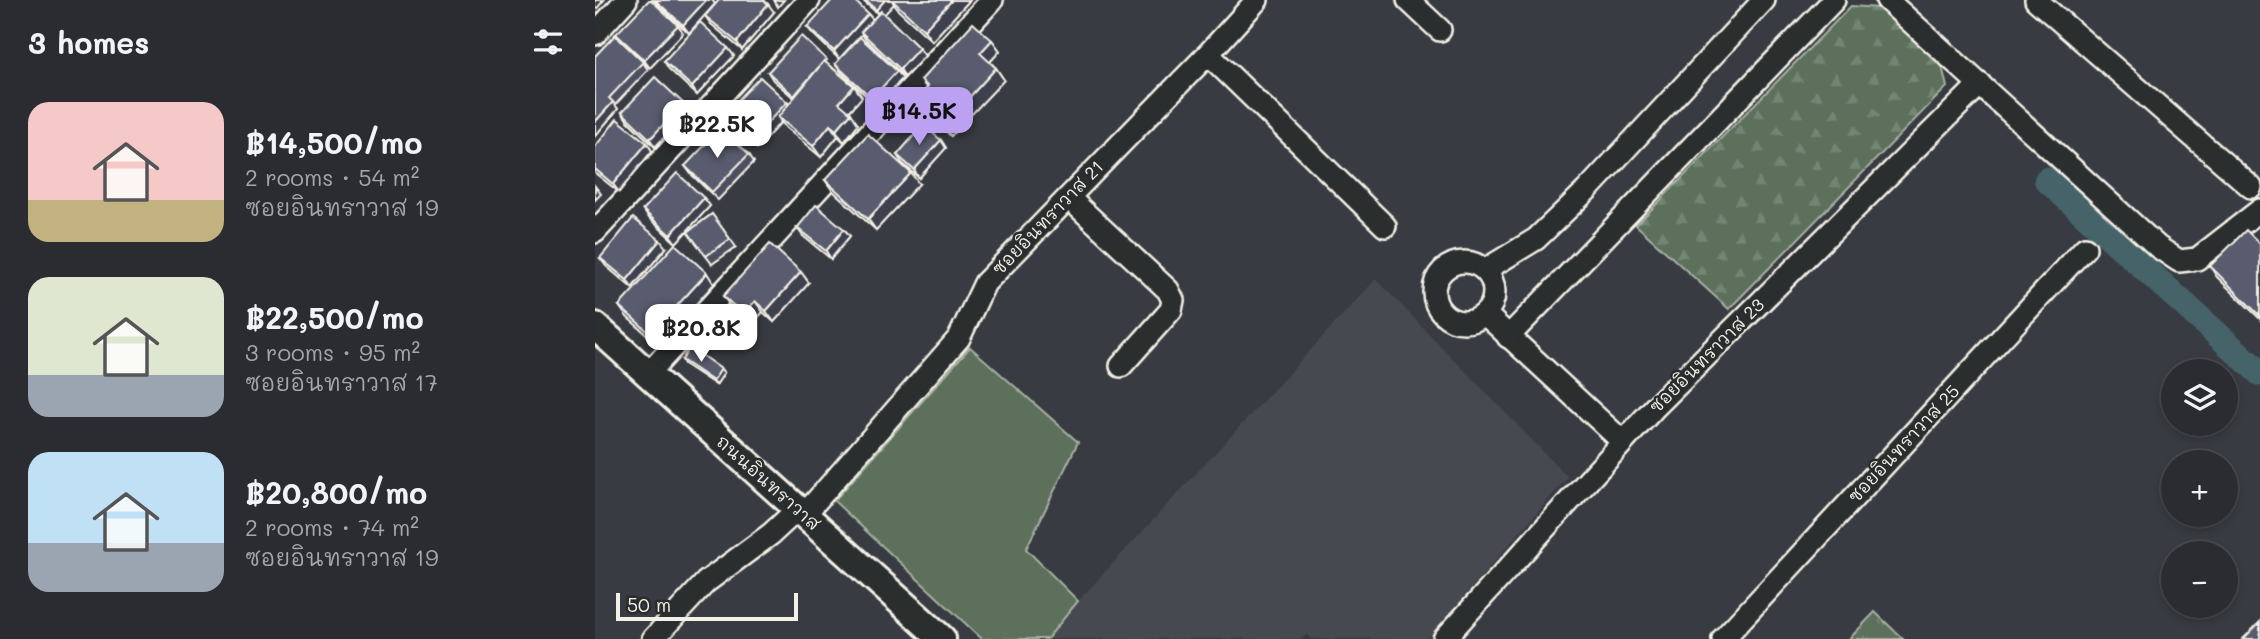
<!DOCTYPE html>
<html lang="en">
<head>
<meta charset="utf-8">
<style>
	body { margin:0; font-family:Mali,"Playpen Sans Thai",sans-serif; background:#323439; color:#f1f3f6; height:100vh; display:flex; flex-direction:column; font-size:26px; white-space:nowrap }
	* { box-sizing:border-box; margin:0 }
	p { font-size:23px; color:#a5a7ab }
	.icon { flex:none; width:38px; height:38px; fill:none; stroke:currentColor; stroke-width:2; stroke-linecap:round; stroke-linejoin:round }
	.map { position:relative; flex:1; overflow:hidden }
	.sheet { display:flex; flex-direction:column; background:#2a2c31; width:595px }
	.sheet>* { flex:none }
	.fabs { position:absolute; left:1566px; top:359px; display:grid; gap:14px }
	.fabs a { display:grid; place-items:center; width:77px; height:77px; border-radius:50%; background:#2a2c31; box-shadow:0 4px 10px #0003,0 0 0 2px #46484d; font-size:35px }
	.scale { position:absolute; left:21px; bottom:18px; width:182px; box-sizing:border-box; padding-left:7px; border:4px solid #f4f1e8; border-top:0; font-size:19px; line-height:24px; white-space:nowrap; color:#f4f1e8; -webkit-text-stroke:5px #2a2d2e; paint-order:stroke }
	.price { position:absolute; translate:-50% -60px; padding:0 16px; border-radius:14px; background:#fff; color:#222; font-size:23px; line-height:46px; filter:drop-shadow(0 2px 4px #0008) }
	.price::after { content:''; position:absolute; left:50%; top:42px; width:21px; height:16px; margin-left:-10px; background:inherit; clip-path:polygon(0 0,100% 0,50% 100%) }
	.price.selected { background:#bca0f2; color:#111 }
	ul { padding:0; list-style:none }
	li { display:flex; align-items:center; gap:21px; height:175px; padding:0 28px }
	li span { display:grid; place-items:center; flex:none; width:196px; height:140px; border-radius:21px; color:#555 }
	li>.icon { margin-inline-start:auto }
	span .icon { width:84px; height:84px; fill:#fffc; stroke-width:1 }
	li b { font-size:30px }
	h2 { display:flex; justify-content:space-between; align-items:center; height:84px; padding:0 28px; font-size:30px }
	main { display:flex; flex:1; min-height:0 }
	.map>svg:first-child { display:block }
	.built { fill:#464851 }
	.grass { fill:url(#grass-tufts); stroke:#a8b0a2; stroke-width:2 }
	.forest { fill:url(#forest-firs); stroke:#a8b0a2; stroke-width:2 }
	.garden { fill:#5b705c; stroke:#a8b0a2; stroke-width:2 }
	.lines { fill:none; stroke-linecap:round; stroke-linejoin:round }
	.canal { stroke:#456368; stroke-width:26 }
	.minor-casing { stroke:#f4f1e8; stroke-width:26 }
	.tertiary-casing { stroke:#f4f1e8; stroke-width:32 }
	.minor { stroke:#2a2d2e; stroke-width:21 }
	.tertiary { stroke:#2a2d2e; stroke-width:26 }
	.wall { fill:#4d4f5f; stroke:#f4f1e8; stroke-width:2 }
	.shaded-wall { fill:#3e404d; stroke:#f4f1e8; stroke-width:2 }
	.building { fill:#595c6e; stroke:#f4f1e8; stroke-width:2 }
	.labels { text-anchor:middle; stroke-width:5; stroke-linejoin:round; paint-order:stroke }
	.street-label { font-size:18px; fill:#f4f1e8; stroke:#2a2d2e }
</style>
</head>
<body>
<main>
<section class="sheet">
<h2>3 homes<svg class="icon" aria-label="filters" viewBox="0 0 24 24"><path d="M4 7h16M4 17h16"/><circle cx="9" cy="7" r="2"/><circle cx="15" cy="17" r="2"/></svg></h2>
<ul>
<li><span style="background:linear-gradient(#f6c9c9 70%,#c2b280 0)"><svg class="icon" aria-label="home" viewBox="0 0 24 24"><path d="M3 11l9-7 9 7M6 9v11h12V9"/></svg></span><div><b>฿14,500/mo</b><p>2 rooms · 54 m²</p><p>ซอยอินทราวาส 19</p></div></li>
<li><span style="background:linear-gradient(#dfe7d0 70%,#9aa5b1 0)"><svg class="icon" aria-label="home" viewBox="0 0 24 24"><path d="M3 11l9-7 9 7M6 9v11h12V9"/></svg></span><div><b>฿22,500/mo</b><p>3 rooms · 95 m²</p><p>ซอยอินทราวาส 17</p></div></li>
<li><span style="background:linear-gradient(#bfe0f5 65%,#9aa5b1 0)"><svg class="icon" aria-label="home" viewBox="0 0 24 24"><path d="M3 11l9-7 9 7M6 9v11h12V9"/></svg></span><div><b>฿20,800/mo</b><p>2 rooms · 74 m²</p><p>ซอยอินทราวาส 19</p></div></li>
</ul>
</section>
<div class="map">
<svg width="1665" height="639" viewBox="0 0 1665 639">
	<defs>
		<pattern id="grass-tufts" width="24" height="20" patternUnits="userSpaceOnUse" patternTransform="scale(1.75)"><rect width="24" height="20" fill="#5b705c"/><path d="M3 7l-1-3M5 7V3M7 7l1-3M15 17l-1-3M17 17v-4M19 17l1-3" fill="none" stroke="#738573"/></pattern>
		<pattern id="forest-firs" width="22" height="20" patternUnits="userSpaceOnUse" patternTransform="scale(1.75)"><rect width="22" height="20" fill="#5b705c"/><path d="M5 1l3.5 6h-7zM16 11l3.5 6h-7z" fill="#738573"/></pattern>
	</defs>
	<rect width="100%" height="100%" fill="#383b41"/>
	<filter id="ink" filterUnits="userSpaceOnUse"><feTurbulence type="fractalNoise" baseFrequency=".0143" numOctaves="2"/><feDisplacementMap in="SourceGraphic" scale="14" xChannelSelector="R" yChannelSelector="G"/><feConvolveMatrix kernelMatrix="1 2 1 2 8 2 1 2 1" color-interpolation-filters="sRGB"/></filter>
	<g filter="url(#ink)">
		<!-- built -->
		<path class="built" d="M781,279l192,198 -141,162h-115l-5,-5 -5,5h-255l31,-38z"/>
		<!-- grass -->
		<path class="grass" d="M1280,612l28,27h-54z"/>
		<!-- forest -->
		<path class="forest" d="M1256,6l28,2 63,58 5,21 -218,222 -93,-84z"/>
		<!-- garden -->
		<path class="garden" d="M375,347l108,95 -52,107 52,52 -31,38h-65l-148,-138z"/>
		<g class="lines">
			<!-- canal -->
			<path class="canal" d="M1452,180l213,193"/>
			<defs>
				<g id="minor">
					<path d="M813,0l32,30"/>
					<path d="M1292,0l271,247 21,14 18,-2 63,-49"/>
					<path d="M1441,0l215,187"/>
					<path d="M0,34l31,-34"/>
					<path d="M613,54l177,172"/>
					<path d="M474,198l99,92 5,10 -2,10 -50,56"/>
					<path d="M0,232l214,-232"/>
					<circle cx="869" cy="292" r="30"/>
					<path d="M890,270l51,-31 52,-50 176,-189"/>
					<path d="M890,314l137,127"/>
					<path d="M913,337l326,-337"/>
					<path d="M52,375l345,-375"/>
					<path d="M209,515l155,-177 26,-55 223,-229 49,-54"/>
					<path d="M58,639l53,-57 65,-48 27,-25"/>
					<path d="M849,639l211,-232 325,-323"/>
					<path d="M1128,639l362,-391"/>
				</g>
				<path id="tertiary" d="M0,326l347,313"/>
			</defs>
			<!-- minor casing -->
			<use href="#minor" class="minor-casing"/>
			<!-- tertiary casing -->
			<use href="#tertiary" class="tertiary-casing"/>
			<!-- minor -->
			<use href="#minor" class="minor"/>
			<!-- tertiary -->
			<use href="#tertiary" class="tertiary"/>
		</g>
		<!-- wall -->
		<g class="wall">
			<path d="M58,0h59l3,4 -26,29z"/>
			<path d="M267,0h108l-38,41 -34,-31 -4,-6 -10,10 35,34 6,8 -20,21 -39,-37 -4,-6 -23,25 -26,-25 -6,-7 61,-13 5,6 5,-6z"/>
			<path d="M179,12l-32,38 -31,-26 -6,-8z"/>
			<path d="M83,25l5,8 -33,35 -28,-27 -6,-7z"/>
			<path d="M397,40l8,11 -10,11 6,6 8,12 -53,56 -27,-24 -8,-11 11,-12 -6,-9z"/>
			<path d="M133,48l6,8 -37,39 -28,-26 -5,-8z"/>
			<path d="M0,56l48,6 5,8 -33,35 3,4 -23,27z"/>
			<path d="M240,64l62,7 6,7 -26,28 -36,-34z"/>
			<path d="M238,68l21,18 8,11 -13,15 9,12 -14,18 -6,-6 -17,21 -35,-29 -5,-6 -24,26 -27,-25 -6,-8 63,-13 2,2 5,-6 -21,-18 -5,-8z"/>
			<path d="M88,103l6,8 -34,36 -28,-27 -5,-8z"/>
			<path d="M346,140l5,8 -27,30 -17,-15 -5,-8z"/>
			<path d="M52,143l5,8 -33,41 -24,-19v-26z"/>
			<path d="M154,154l5,8 -36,38 -27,-26 -6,-8z"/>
			<path d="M230,180l94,4 -43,46 -43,-39z"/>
			<path d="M109,198l6,8 -34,37 -27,-25 -6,-8z"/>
			<path d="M117,214l24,33 -24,17 -24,-32z"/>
			<path d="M202,228l47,1 6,7 -19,23 -28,-23z"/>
			<path d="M1665,244v75l-43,-42 -7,-11z"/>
			<path d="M71,248l-34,40 -26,-22 -6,-8z"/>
			<path d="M206,272l8,11 -35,39 -11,-10 -12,13 -20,-18 -8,-11z"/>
			<path d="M119,284l-55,61 -32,-28 -8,-11z"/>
			<path d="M87,360l42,13 -8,12 -32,-21z"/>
		</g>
		<!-- shaded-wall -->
		<g class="shaded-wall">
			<path d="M0,0h9l-9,11z"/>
			<path d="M111,0h6l3,4 -26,29 -6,-8z"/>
			<path d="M179,0h10l-6,7z"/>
			<path d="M290,0h7l2,4 -12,13 -6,-7z"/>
			<path d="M357,0h18l-38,41 -8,-11z"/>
			<path d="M173,4l6,8 -32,38 -5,-8z"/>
			<path d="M273,14l6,7 -35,38 -5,-8z"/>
			<path d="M83,25l5,8 -33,35 -6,-8z"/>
			<path d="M397,40l8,11 -12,13 -8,-11z"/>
			<path d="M133,48l6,8 -37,39 -5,-8z"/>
			<path d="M324,48l6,8 -20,21 -5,-8z"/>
			<path d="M401,68l8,12 -53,56 -7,-11z"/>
			<path d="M302,71l6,7 -26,28 -5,-8z"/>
			<path d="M259,86l8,11 -15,17 -8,-11z"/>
			<path d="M18,102l5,7 -23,27v-14z"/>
			<path d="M192,102l5,8 -14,7 3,5 -24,26 -6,-8z"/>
			<path d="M88,103l6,8 -34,36 -5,-8z"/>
			<path d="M256,113l7,11 -14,18 -8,-12z"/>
			<path d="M235,125l8,11 -17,21 -8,-11z"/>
			<path d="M346,140l5,8 -27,30 -5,-8z"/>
			<path d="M52,143l5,8 -33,41 -6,-8z"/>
			<path d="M316,173l8,11 -43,46 -8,-11z"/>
			<path d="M0,186l6,8 -6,6z"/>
			<path d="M109,198l6,8 -34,37 -6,-8z"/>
			<path d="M249,229l6,7 -19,23 -5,-8z"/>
			<path d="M65,240l6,8 -34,40 -5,-8z"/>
			<path d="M206,272l8,11 -35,39 -8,-11z"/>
			<path d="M112,273l7,11 -55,61 -8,-11z"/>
			<path d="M160,301l8,11 -12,13 -8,-11z"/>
			<path d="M126,369l3,4 -8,12 -3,-4z"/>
		</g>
		<!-- building -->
		<g class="building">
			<path d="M54,0h2l27,25 -34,35 -28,-26z"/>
			<path d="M60,0h51l-23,25z"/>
			<path d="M124,0h45l4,4 -31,38 -32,-26z"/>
			<path d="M237,0h22l14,14 -34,37 -27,-24z"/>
			<path d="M270,0h20l-9,10z"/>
			<path d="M297,0h60l-28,30z"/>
			<path d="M286,11l38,37 -19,21 -39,-37z"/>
			<path d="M105,22l28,26 -36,39 -28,-26z"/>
			<path d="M378,23l19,17 -12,13 16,15 -52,57 -28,-24 12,-14 -7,-7z"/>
			<path d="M20,35l28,27 -34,36 4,4 -18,20v-66z"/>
			<path d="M206,36l26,24 -2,2 -1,-1 -30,35 -26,-24z"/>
			<path d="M265,37l37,34 -25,27 -37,-34z"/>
			<path d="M229,61l30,25 -15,17 12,10 -15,17 -6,-5 -17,21 -35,-29z"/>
			<path d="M60,77l28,26 -33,36 -28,-27z"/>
			<path d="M165,77l27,25 -36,38 -27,-25z"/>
			<path d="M22,119l30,24 -34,41 -18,-15v-22z"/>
			<path d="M328,125l18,15 -27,30 -17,-15z"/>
			<path d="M126,128l28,26 -37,38 -27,-26z"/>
			<path d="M273,134l43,39 -43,46 -43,-39z"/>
			<path d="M82,173l27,25 -34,37 -27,-25z"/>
			<path d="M221,205l28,24 -18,22 -29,-23z"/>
			<path d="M117,214l18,25 -24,17 -18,-24z"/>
			<path d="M38,218l27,22 -33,40 -27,-22z"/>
			<path d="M1651,230l14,14v72l-50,-50z"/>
			<path d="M80,244l32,29 -56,61 -32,-28z"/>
			<path d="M175,244l31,28 -35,39 -11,-10 -12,13 -20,-18z"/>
			<path d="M95,347l31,22 -8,12 -31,-21z"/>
			<path d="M1665,622v17h-17z"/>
		</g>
	</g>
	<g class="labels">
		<!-- street labels -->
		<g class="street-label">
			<text transform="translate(453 218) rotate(-46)" y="6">ซอยอินทราวาส 21</text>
			<text transform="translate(1112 356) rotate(-45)" y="6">ซอยอินทราวาส 23</text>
			<text transform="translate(1309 444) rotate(-47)" y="6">ซอยอินทราวาส 25</text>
			<text transform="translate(173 483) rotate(42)" y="6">ถนนอินทราวาส</text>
		</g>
	</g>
</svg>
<div class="fabs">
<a><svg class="icon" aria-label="layers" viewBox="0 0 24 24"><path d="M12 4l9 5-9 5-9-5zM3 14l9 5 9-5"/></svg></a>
<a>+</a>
<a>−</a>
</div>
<div class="scale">50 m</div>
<b class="price selected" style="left:324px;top:147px">฿14.5K</b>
<b class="price" style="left:122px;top:160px">฿22.5K</b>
<b class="price" style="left:106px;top:364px">฿20.8K</b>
</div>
</main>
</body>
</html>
